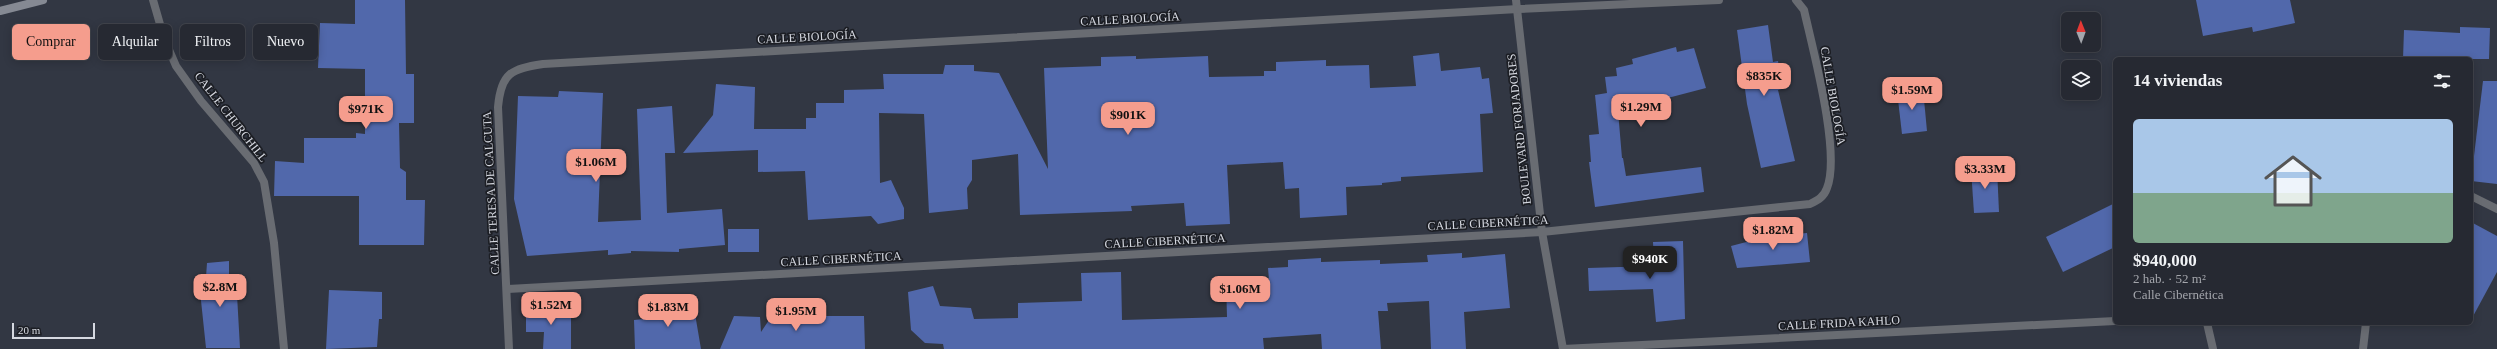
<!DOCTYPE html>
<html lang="es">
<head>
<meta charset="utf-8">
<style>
	body { margin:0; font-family:Georgia,serif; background:#2e313a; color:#f1f3f6; height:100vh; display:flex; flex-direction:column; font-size:15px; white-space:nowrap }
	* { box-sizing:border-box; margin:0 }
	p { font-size:13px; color:#a4a6ac }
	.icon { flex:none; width:22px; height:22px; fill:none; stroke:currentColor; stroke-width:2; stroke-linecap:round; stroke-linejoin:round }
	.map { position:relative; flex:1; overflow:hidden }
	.drawer { position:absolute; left:2113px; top:57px; width:360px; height:268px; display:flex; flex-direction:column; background:#262932; border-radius:6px; box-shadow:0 2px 10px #0003,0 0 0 1px #42454d }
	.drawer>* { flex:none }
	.top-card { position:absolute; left:12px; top:24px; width:380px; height:36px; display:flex; gap:8px }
	.needle { width:26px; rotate:359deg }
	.buttons { position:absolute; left:2061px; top:12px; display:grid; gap:8px }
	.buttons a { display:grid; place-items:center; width:40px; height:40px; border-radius:6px; background:#262932; box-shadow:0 2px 10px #0003,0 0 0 1px #42454d; font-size:20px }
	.scale { position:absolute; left:12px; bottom:10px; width:83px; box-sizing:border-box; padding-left:4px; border:2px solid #d6d9e1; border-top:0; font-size:11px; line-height:14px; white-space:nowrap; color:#d6d9e1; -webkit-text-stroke:3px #1c1e24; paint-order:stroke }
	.price { position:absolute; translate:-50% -34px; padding:0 9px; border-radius:8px; background:#f59d8d; color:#111; font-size:13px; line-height:26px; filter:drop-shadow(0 1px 2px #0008) }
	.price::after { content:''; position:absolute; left:50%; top:24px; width:12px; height:9px; margin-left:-6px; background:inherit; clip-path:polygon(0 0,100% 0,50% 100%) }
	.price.on { background:#222; color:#fff }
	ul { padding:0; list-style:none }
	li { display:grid; align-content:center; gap:8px; height:212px; padding:0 20px }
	li span { display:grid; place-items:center; height:124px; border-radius:6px; color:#555 }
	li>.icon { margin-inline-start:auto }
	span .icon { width:72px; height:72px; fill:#fffc; stroke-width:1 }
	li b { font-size:17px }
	h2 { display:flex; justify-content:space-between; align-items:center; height:48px; padding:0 20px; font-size:17px }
	.pill { padding:0 14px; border-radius:6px; background:#262932; box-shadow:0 2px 10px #0003,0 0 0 1px #42454d; font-size:14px; line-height:36px }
	.pill.on { background:#f59d8d; color:#111 }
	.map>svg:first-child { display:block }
	.building { fill:#5168ab }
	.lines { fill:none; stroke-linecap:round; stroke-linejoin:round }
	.street { stroke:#696c72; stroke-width:8 }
	.secondary { stroke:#858993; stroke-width:8 }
	.labels { text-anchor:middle; stroke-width:3.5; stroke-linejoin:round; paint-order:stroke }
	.street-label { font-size:12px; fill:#d6d9e1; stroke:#1c1e24 }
</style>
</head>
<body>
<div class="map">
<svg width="2497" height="349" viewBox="0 0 2497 349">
	<rect width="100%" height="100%" fill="#323743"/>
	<!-- building -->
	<g class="building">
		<path d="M355,0h50l1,74h8v49h-15l1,45 6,4v28h19l-1,45h-65v-49h-85l1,-35 29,2v-25h52v-5l9,1v-65l-47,-1 2,-45 35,1z"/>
		<path d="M2196,0h94l5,23 -42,9 -1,-5 -49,9z"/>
		<path d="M1768,25l5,37 5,-1 4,28 -4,1 17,71 -34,7 -14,-64 -10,-74z"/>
		<path d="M2460,27l30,1 -1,31h-86l1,-29 56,3z"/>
		<path d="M1676,47l1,5 17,-4 12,40 -88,23 4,47h1l3,18 75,-9 3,25 -109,15 -6,-45h2l-2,-27 10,-1 -4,-39 12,-2 -2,-16 12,-1 -1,-8 17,-4 -1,-5z"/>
		<path d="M1439,53l2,18 39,-4 2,12 7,-1 4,35 -13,1 3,58 -82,5v4l-19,2v2l-36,2 1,28 -47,3 -1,-30 -14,1 -2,-27 -56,3 3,59 -44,2 -2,-23 -53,3 1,5 -112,4 -2,-61 -46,6v20l-5,8 1,21 -39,4 -5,-99 -45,-1 1,70 11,-3 13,28v11l-26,5 -7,-8 -63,4 -3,-49 -47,1v-22l-75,3 30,-38 3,-31 39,3 -1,42h52v-11h10v-15h28v-13l40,-1 -1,-15h60l2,-9h29v6l25,2 49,96 -4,-101 57,-2v-9l35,-1v3l72,-3 1,21 55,-1v-5h12v-9l50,-2v6l43,-1 1,23 46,-2 -3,-30z"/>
		<path d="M2483,81h14v103l-26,-3z"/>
		<path d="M1923,89l4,42 -25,3 -5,-43z"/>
		<path d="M559,91l44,2 -5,129 43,-2 -4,-111 35,-3 3,47h-10l2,60 55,-4 3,36 -46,4v3l-48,-1v2l-23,2v-5l-81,6 -13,-57 4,-103 40,1z"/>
		<path d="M1997,168l2,44 -25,1 -3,-44z"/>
		<path d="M2115,203v44l-52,25 -17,-35z"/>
		<path d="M2471,222l26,14v36l-26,48z"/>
		<rect x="728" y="229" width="31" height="23"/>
		<path d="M1793,230l1,4 13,-1 3,29 -73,6 -6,-22z"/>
		<path d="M1683,241l2,78 -29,3 -3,-33 -64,2 -1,-23 66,-2 -1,-24z"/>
		<path d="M1462,253v5l43,-4 5,54 -46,4 2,37h-35l-2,-48 -42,2 1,8h-10l3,38h-59l-1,-15 -58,4 1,11h-320l-1,-5 -18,-1 -14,-13 -3,-38 25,-6 7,20 31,2 3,11 44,-1v-15l64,-2 -1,-28 40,-1 1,48 105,-3 -1,-36 43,-1 -1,-12 20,-1v-7l33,-2v4l59,-2v4l48,-2 -1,-7z"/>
		<path d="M229,261v17l7,-1 4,71h-34l-6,-57h5l2,-28z"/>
		<path d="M329,290l53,2v27h-3l-2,28 -51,2z"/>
		<path d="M660,302h33l8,47h-66l-1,-29 10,-1z"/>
		<path d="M526,307h45v42h-28l1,-17h-18z"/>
		<path d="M776,311h31v5h57l1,33h-145l14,-33 26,1 1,15 10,-15 5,1z"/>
	</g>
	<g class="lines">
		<!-- street -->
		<g class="street">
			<path d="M153,0l11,38 12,28 25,35 53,62 10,19 10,61 10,106"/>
			<path d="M1516,0l26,232 21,117"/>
			<path d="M2471,196l26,13"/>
			<path d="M507,289l1035,-57 268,-28c8,-4 14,-7 17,-16 14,-35 -14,-138 -23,-178l-8,-10"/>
			<path d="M2207,323l6,26"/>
			<path d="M509,349l-11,-242c3,-34 13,-38 45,-43l975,-55 201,-9"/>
			<path d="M1563,349l552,-28"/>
			<path d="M2363,349l3,-26"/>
		</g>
		<!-- secondary -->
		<path class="secondary" d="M0,11l43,-11"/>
	</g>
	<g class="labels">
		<!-- street labels -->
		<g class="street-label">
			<text transform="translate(1130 19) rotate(-3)" y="4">CALLE BIOLOGÍA</text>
			<text transform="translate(807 37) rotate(-3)" y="4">CALLE BIOLOGÍA</text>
			<text transform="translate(1833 96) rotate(80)" y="4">CALLE BIOLOGÍA</text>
			<text transform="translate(231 117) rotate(52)" y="4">CALLE CHURCHILL</text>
			<text transform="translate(1519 129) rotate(-96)" y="4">BOULEVARD FORJADORES</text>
			<text transform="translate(491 193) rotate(-93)" y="4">CALLE TERESA DE CALCUTA</text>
			<text transform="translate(1488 223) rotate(-3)" y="4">CALLE CIBERNÉTICA</text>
			<text transform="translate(1165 241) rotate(-3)" y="4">CALLE CIBERNÉTICA</text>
			<text transform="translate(841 259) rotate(-3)" y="4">CALLE CIBERNÉTICA</text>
			<text transform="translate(1839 323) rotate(-3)" y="4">CALLE FRIDA KAHLO</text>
		</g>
	</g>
</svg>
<div class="buttons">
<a><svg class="needle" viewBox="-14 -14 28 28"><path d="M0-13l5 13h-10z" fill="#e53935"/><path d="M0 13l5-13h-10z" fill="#a4a6ac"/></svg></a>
<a><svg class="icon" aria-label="layers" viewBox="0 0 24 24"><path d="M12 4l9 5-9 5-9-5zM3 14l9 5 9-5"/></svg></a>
</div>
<div class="scale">20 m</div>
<b class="price" style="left:1764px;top:97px">$835K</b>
<b class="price" style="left:1912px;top:111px">$1.59M</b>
<b class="price" style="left:1641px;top:128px">$1.29M</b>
<b class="price" style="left:366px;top:130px">$971K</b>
<b class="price" style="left:1128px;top:136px">$901K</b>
<b class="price" style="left:596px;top:183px">$1.06M</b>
<b class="price" style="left:1985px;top:190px">$3.33M</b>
<b class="price" style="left:1773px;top:251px">$1.82M</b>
<b class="price on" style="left:1650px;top:280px">$940K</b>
<b class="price" style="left:220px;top:308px">$2.8M</b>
<b class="price" style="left:1240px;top:310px">$1.06M</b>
<b class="price" style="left:551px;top:326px">$1.52M</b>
<b class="price" style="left:668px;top:328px">$1.83M</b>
<b class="price" style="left:796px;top:332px">$1.95M</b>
<div class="top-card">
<a class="pill on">Comprar</a>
<a class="pill">Alquilar</a>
<a class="pill">Filtros</a>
<a class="pill">Nuevo</a>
</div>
<section class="drawer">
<h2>14 viviendas<svg class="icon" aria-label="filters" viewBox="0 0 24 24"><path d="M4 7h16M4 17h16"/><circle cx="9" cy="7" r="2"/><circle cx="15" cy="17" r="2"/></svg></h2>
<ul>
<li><span style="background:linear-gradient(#a9c7e8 60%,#7fa58c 0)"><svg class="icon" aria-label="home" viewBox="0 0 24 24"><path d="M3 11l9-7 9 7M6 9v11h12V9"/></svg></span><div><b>$940,000</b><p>2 hab. · 52 m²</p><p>Calle Cibernética</p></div></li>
</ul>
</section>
</div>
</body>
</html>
